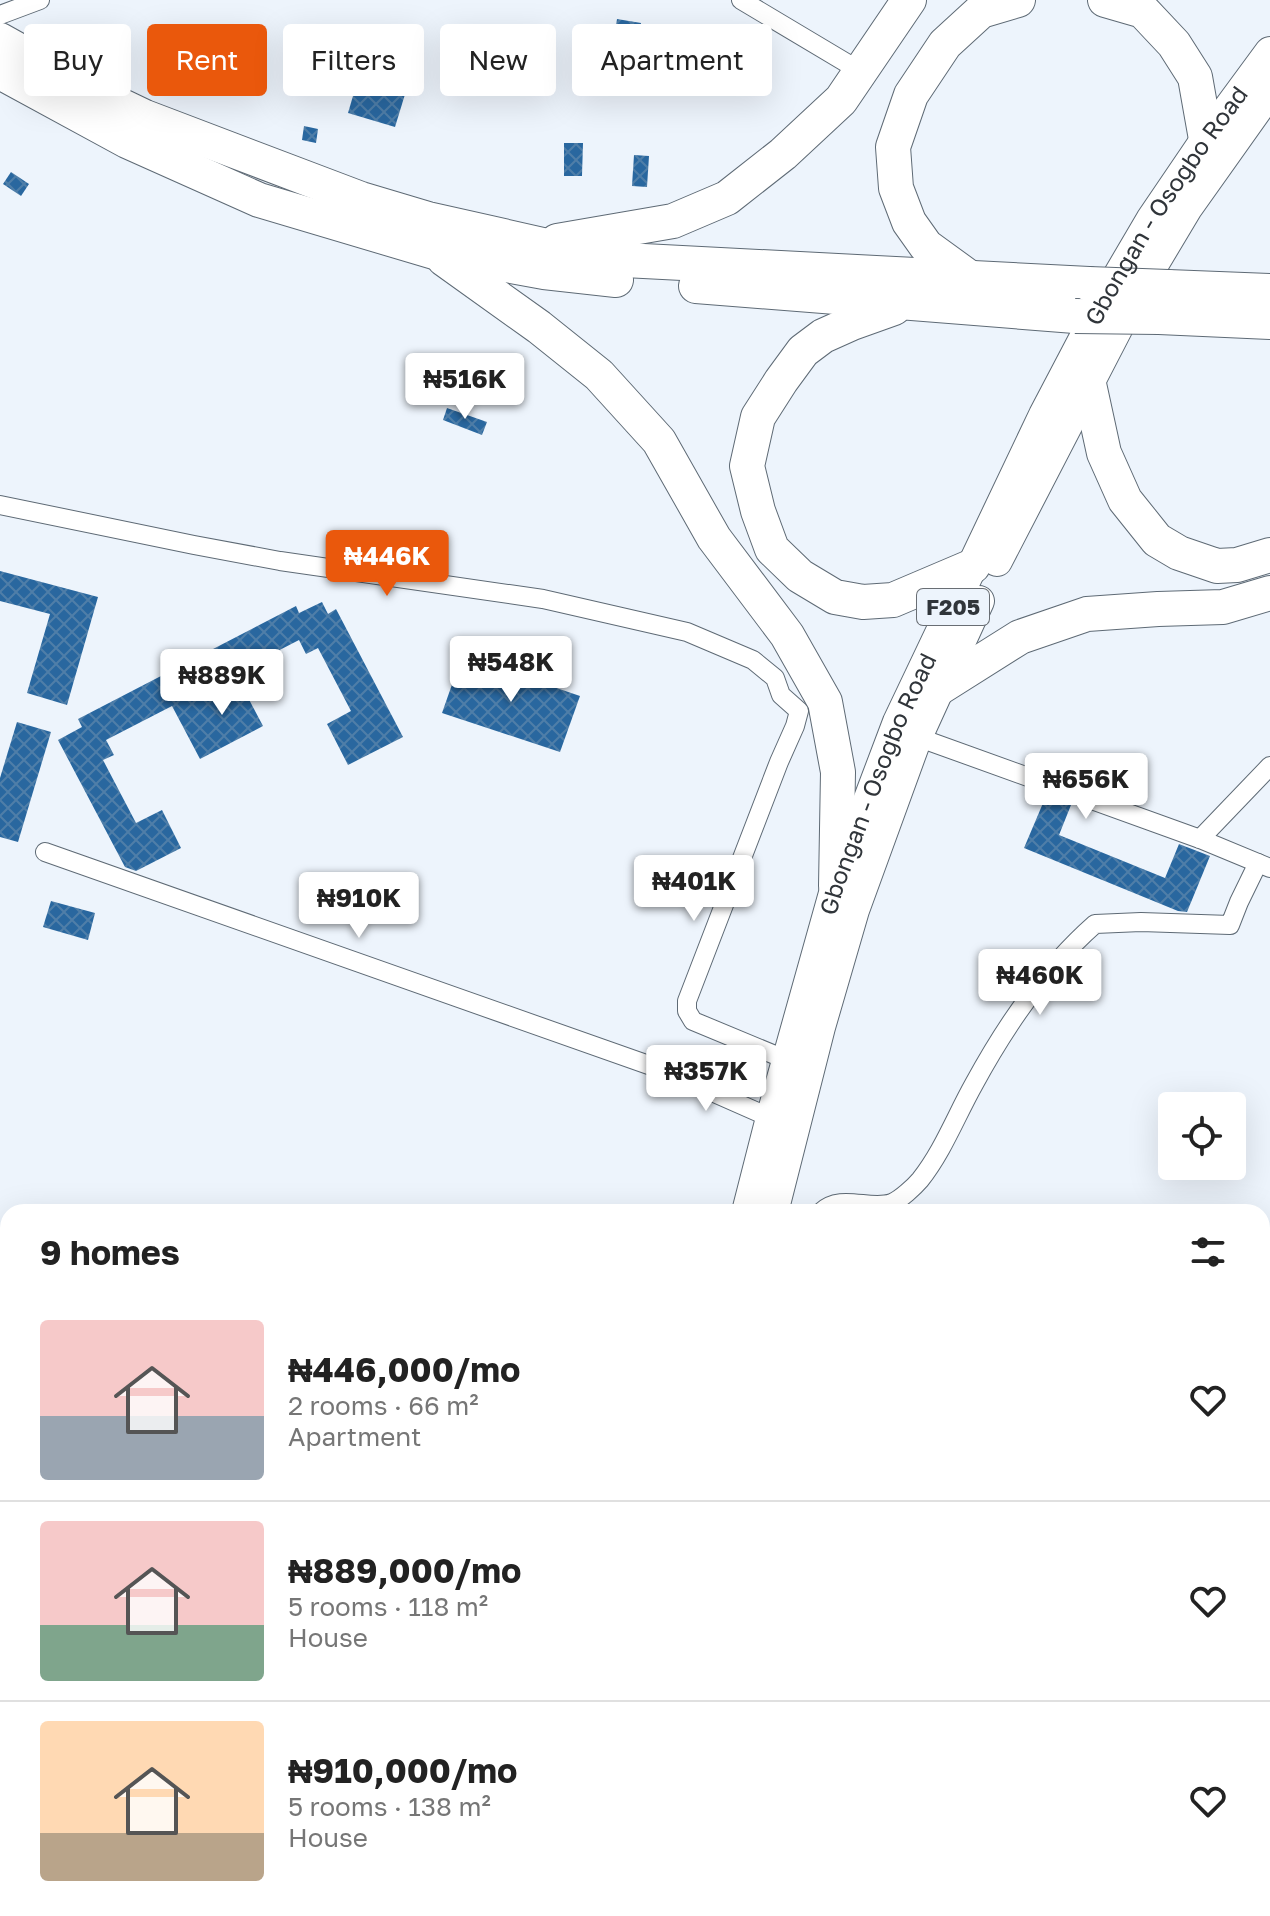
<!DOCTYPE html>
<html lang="en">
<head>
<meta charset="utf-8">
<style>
	body { margin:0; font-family:"Golos Text",sans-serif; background:#f2f2f2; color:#222; height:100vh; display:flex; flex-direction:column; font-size:30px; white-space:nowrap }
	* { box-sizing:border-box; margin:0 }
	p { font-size:26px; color:#767676 }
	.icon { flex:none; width:44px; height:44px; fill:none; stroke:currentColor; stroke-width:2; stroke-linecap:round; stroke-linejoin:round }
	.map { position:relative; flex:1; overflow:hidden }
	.panel { position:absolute; left:0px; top:1204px; width:1270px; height:712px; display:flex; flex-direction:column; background:#fff; border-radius:24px 24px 0 0; box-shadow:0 8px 32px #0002 }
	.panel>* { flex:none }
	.top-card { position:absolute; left:24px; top:24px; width:800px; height:72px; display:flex; gap:16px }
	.buttons { position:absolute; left:1158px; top:1092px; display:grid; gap:16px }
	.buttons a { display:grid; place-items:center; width:88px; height:88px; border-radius:8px; background:#fff; box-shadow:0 8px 32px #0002; font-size:40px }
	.price { position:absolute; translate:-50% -68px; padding:0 18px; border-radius:8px; background:#fff; color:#222; font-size:26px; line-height:52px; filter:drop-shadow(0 2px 4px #0008) }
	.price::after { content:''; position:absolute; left:50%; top:48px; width:24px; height:18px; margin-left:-12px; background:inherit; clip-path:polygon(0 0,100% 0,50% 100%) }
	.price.selected { background:#ea580c; color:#fff }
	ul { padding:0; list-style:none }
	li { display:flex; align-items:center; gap:24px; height:200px; padding:0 40px }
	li+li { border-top:2px solid #e0e0e0 }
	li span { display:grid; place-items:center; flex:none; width:224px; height:160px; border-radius:8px; color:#555 }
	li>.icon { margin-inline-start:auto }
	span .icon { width:96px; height:96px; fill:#fffc; stroke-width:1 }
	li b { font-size:34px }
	h2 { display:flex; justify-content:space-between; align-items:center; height:96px; padding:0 40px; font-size:34px }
	.pill { padding:0 28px; border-radius:8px; background:#fff; box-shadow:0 8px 32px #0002; font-size:28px; line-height:72px }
	.pill.selected { background:#ea580c; color:#fff }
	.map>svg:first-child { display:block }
	.grass { fill:#c6dff8 }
	.building { fill:url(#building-cross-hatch) }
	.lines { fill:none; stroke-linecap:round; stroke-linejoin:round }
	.street-casing { stroke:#5e6a75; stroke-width:20 }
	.primary-casing { stroke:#5e6a75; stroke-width:32 }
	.highway-casing { stroke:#5e6a75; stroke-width:36 }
	.street { stroke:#fff; stroke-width:18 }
	.primary { stroke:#fff; stroke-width:30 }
	.highway { stroke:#fff; stroke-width:34 }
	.highway-bridge-casing { stroke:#5e6a75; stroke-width:36; stroke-linecap:butt }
	.highway-bridge { stroke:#fff; stroke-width:34 }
	.labels { text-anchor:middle; stroke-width:8; stroke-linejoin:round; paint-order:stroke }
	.shield { fill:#edf4fc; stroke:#696e74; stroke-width:2 }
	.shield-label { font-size:22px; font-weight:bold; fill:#30353a }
	.street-label { font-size:24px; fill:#30353a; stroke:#edf4fc }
</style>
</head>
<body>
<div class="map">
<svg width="1270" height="1916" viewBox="0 0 1270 1916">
	<defs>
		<pattern id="building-cross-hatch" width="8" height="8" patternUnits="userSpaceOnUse" patternTransform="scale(2)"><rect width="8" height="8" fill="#29679f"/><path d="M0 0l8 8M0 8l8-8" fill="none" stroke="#4f7ea8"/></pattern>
	</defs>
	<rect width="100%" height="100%" fill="#edf4fc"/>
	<!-- grass -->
	<path class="grass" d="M1160,1908h102l8,8h-112z"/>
	<!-- building -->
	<g class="building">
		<path d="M617,19l24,4 -6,39 -24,-3z"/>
		<path d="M373,28l48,14 -26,85 -47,-14z"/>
		<path d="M304,126l14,3 -2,14 -14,-3z"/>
		<path d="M564,143h19l-1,33h-18z"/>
		<path d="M634,155l15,1 -2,31 -15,-1z"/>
		<path d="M11,172l18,12 -8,12 -18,-12z"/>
		<path d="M447,408l40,14 -5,13 -39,-15z"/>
		<path d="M0,571l98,26 -31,108 -40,-12 23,-79 -50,-13z"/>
		<path d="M322,602l6,12 8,-5 67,128 -55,28 -21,-41 24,-13 -33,-63 -12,6 -7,-14 -64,33 28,53 -63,33 -28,-53 -66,34 8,15 -11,5 33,63 26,-13 19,38 -45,23 -11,-4 -67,-127 24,-13 -4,-8 218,-113 3,7z"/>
		<path d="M462,656l118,40 -20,56 -118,-39z"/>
		<path d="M17,722l34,10 -33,110 -18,-5v-59z"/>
		<path d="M1046,796l25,9 -12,30 106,43 14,-34 31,12 -23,56 -9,-1 -154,-63z"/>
		<path d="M51,901l44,12 -7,27 -45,-13z"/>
	</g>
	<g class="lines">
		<defs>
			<g id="street">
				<path d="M741,0l119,71"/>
				<path d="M0,15l40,-15"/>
				<path d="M0,505l194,40 86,16 263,38 144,33 66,28 22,18 6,17 18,16 -4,15 -16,36 -92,239v10l6,10 94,39"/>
				<path d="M917,737l283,102 70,29"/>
				<path d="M1200,839l70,-73"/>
				<path d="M45,852l615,217 111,49"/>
				<path d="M821,1212c20,-19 49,-1 71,-9 9,-4 22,-16 28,-23 23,-29 36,-64 54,-96 32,-59 70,-115 121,-160l46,-2 89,3 9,-23 19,-39"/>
				<path d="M1262,1902l8,7"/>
				<path d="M878,1916l3,-8"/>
				<path d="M1163,1916l3,-8"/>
			</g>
			<g id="primary">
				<path d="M997,561l135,-261 55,-92 83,-117"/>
				<path id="s1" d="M747,1212l24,-94 65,-232 62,-164 146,-307 63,-120 44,-75 55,-81 64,-87"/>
				<path d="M773,1212l47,-185 34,-117 63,-173 62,-136"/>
				<path d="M553,1916l2,-8"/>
				<path d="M579,1916l2,-8"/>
			</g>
			<g id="highway">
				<path d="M1105,0l38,11 31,33 21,33 11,62"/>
				<path d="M0,40l97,54 48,23 216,82 67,20 177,40 484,25"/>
				<path d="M0,72l127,69 132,59 175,52 110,20 72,8"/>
				<path d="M1269,93l1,-1"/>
				<path d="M557,241l116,-20 54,-23 56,-44 58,-54 68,-100"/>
				<path d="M444,259l95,68 60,48 60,66 55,97 73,97 38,67 13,70 -2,114"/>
				<path d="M970,278l-44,-32 -17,-24 -13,-34 -3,-41 18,-52 34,-51 36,-33 37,-11"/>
				<path d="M696,286l379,30"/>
				<path d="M1168,287l102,4"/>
				<path d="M894,308l-42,15 -29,13 -20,15 -22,30 -23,36 -11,49 11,45 14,38 28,27 35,21 28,5 30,-2 80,-34"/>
				<path d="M1159,317l111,5"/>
				<path d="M1089,384l15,69 21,47 32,40 22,13 38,13 20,-1 33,-10"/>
				<path d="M939,688l81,-51 67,-23 71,-5 65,-2 47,-14"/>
			</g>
		</defs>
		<!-- street casing -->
		<use href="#street" class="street-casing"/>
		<!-- primary casing -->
		<use href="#primary" class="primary-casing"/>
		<!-- highway casing -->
		<use href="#highway" class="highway-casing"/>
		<!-- street -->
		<use href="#street" class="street"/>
		<!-- primary -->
		<use href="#primary" class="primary"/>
		<!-- highway -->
		<use href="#highway" class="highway"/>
		<defs>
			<g id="highway-bridge">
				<path d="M1089,284l79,3"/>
				<path d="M1075,316l84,1"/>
			</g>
		</defs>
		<!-- highway-bridge casing -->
		<use href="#highway-bridge" class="highway-bridge-casing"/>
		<!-- highway-bridge -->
		<use href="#highway-bridge" class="highway-bridge"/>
	</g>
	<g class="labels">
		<!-- shield labels -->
		<rect class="shield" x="917" y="589" width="72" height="36" rx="6"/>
		<g class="shield-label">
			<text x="953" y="615">F205</text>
		</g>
		<!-- street labels -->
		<g class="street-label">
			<text dy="8" stroke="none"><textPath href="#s1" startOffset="1096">Gbongan - Osogbo Road</textPath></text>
			<text dy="8" stroke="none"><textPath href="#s1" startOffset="448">Gbongan - Osogbo Road</textPath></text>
		</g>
	</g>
</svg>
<div class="buttons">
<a><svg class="icon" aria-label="locate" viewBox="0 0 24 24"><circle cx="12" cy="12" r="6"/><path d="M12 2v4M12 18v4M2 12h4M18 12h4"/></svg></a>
</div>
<b class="price" style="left:465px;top:421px">₦516K</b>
<b class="price selected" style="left:387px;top:598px">₦446K</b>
<b class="price" style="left:511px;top:704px">₦548K</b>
<b class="price" style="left:222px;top:717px">₦889K</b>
<b class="price" style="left:1086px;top:821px">₦656K</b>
<b class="price" style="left:694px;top:923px">₦401K</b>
<b class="price" style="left:359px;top:940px">₦910K</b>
<b class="price" style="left:1040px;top:1017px">₦460K</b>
<b class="price" style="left:706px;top:1113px">₦357K</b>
<div class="top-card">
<a class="pill">Buy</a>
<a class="pill selected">Rent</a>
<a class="pill">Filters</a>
<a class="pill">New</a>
<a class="pill">Apartment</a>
</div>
<section class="panel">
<h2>9 homes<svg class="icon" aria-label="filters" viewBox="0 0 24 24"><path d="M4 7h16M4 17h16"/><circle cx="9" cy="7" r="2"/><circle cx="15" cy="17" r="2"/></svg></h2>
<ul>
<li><span style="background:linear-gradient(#f6c9c9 60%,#9aa5b1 0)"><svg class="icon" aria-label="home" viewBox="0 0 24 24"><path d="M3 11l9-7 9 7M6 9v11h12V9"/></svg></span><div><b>₦446,000/mo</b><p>2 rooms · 66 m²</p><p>Apartment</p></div><svg class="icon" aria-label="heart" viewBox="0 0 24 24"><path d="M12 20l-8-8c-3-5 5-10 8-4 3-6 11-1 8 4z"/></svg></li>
<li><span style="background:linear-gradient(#f6c9c9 65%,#7fa58c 0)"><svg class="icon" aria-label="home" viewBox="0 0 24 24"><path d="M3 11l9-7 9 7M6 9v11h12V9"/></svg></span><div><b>₦889,000/mo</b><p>5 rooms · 118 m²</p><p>House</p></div><svg class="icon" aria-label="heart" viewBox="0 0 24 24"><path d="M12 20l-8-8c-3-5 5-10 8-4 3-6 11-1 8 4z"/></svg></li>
<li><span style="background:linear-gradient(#ffd9b3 70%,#b9a48a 0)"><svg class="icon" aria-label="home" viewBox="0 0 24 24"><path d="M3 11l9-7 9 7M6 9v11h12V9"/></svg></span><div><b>₦910,000/mo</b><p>5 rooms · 138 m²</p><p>House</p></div><svg class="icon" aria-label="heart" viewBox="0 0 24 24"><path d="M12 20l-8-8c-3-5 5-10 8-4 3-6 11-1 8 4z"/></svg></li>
</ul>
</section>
</div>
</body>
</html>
